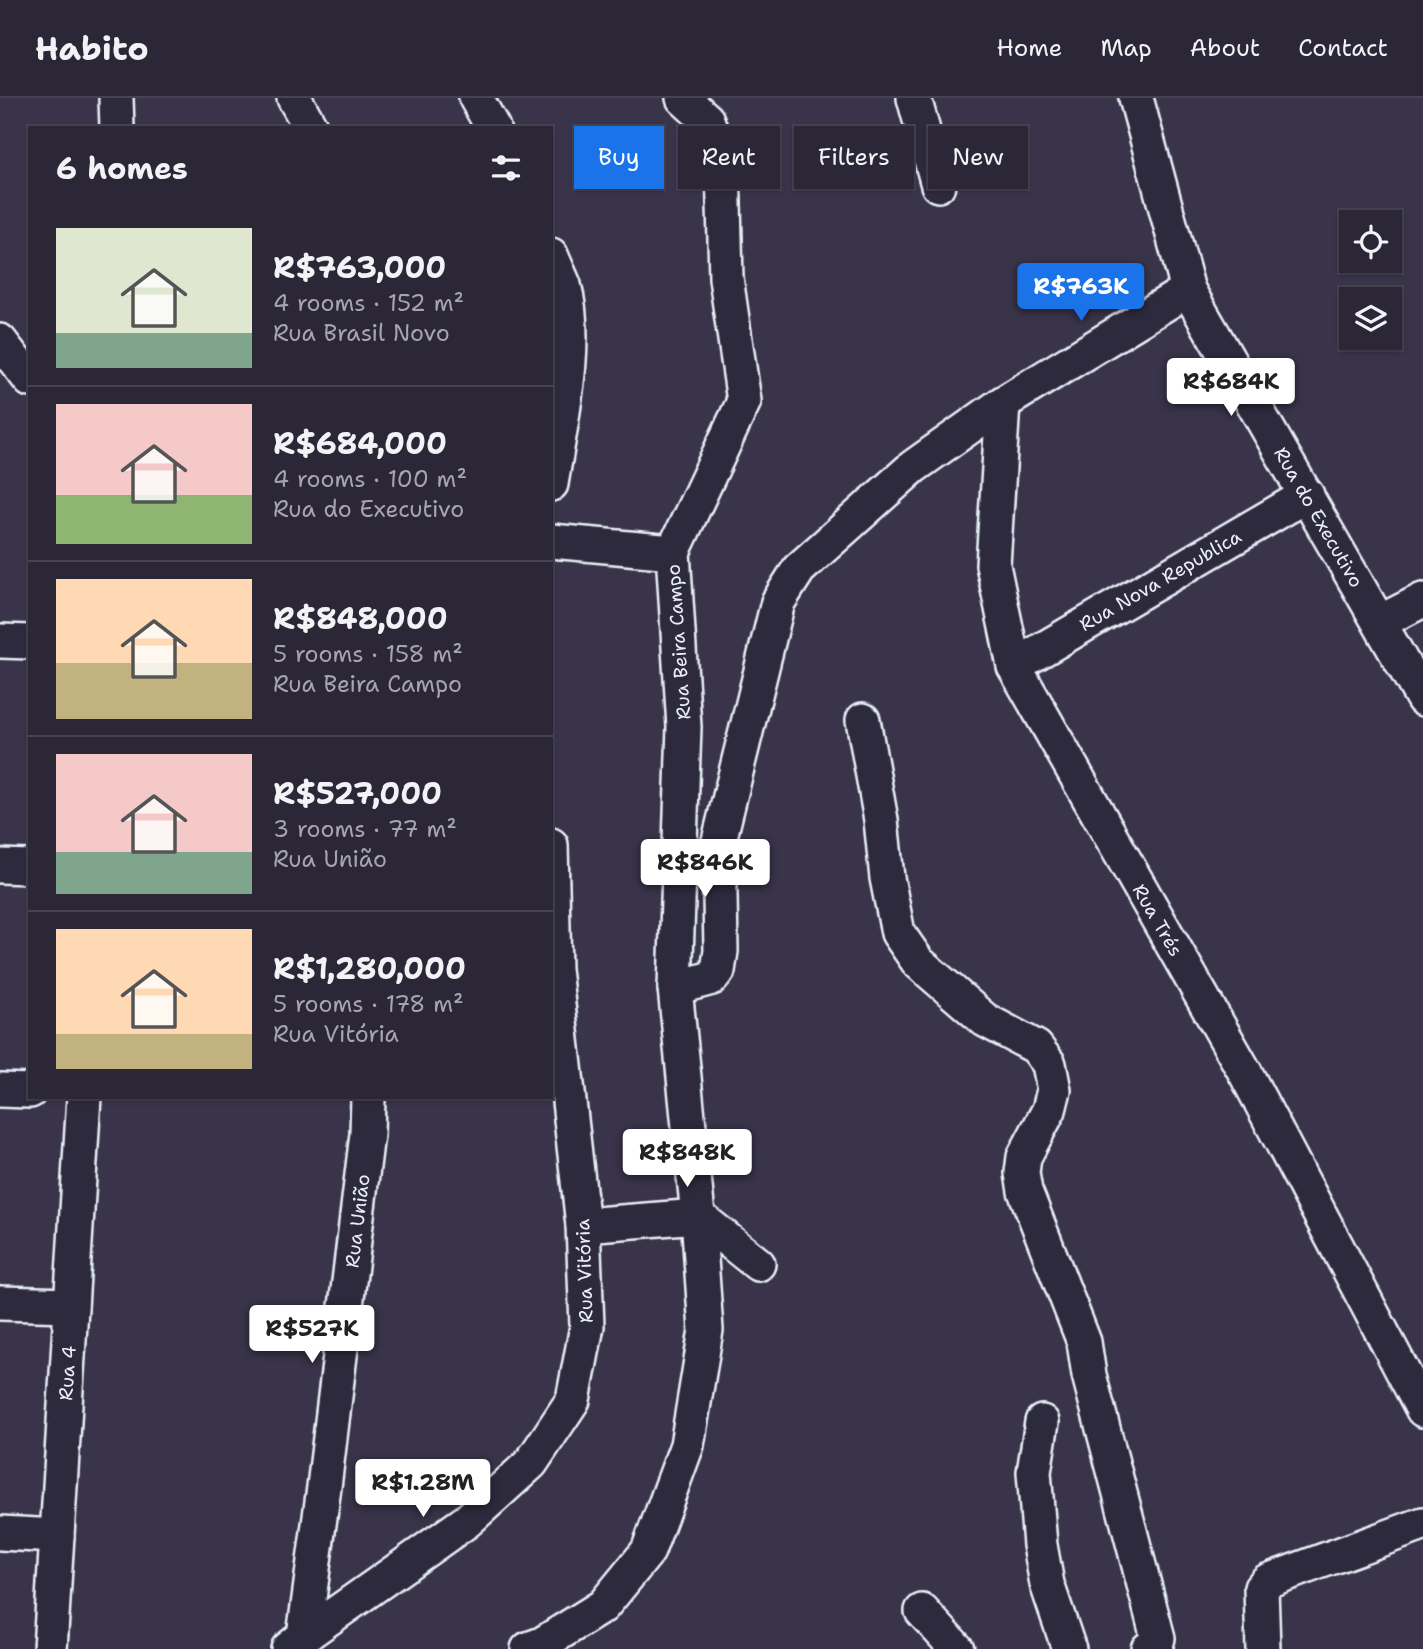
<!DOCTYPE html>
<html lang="en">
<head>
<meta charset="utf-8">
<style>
	body { margin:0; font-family:"Shantell Sans",sans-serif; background:#373342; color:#f1f3f6; height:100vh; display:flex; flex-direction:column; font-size:26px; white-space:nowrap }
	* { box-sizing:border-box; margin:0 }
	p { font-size:23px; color:#a6a5ad }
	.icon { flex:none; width:38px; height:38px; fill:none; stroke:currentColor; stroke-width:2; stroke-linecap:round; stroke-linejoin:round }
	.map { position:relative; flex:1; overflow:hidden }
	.side { position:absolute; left:28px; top:28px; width:525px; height:973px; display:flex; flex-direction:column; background:#2b2737; border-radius:0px; box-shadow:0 2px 5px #0004,0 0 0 2px #474452 }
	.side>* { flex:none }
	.top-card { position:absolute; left:574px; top:28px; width:665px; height:63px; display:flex; gap:14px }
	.controls { position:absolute; left:1339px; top:112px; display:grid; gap:14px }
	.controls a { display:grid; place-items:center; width:63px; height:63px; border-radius:0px; background:#2b2737; box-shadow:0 2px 5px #0004,0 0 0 2px #474452; font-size:35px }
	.price { position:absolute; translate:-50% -60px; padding:0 16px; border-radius:7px; background:#fff; color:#222; font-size:23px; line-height:46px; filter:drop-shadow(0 2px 4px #0008) }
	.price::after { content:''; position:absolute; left:50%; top:42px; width:21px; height:16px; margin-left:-10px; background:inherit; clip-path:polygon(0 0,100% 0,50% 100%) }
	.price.current { background:#1a73e8; color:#fff }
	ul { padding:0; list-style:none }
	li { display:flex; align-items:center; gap:21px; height:175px; padding:0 28px }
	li+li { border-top:2px solid #474452 }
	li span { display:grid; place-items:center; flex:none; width:196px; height:140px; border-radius:0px; color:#555 }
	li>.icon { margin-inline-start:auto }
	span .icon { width:84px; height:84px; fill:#fffc; stroke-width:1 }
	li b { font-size:30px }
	h2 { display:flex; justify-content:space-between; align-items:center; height:84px; padding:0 28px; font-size:30px }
	.chip { padding:0 24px; border-radius:0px; background:#2b2737; box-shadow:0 2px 5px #0004,0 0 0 2px #474452; font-size:24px; line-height:63px }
	.chip.current { background:#1a73e8; color:#fff }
	header { display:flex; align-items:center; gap:42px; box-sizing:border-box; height:98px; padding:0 35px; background:#2b2737; border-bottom:2px solid #474452 }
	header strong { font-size:33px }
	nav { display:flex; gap:38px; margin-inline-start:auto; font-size:24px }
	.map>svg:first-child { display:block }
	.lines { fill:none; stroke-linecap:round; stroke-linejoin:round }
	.minor-casing { stroke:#e8f1f8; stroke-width:38 }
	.minor { stroke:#2f2a3d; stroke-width:33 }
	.labels { text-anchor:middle; stroke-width:5; stroke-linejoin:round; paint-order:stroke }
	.street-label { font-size:19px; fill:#e8f1f8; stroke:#2f2a3d }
</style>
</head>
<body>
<header>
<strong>Habito</strong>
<nav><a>Home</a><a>Map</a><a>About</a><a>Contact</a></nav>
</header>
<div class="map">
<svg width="1423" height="1551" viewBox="0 0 1423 1551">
	<rect width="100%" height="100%" fill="#393449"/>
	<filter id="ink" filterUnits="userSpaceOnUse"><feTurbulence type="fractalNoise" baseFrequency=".0143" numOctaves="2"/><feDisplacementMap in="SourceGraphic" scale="14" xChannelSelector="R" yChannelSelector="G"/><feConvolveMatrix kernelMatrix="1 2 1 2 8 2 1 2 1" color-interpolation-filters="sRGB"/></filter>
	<g filter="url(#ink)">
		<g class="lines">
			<defs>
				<g id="minor">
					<path d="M116,0l1,30"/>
					<path d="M294,0l17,30"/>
					<path d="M476,0l17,30"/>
					<path d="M914,0l24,87"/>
					<path d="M1136,0l52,192 235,409"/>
					<path d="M551,157c4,10 9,20 13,30 16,57 -4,141 -13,199"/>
					<path d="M0,243l30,39"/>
					<path d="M1003,305l-10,162 21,101 232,408 177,336"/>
					<path d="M551,443l122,11"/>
					<path d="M1380,524l43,-22"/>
					<path d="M0,543l30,1"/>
					<path d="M1014,568l293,-171"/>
					<path d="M863,622l18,100 6,58 11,55 20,29 67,58 51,27 13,17 5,26 -5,20 -25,47 -2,16 3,18 59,151 5,33 69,263 -2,7 -8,4"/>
					<path d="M0,768l30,1"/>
					<path d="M675,890l37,-10 6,-7 3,-20 -2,-110 59,-239 21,-33 114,-102 90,-64 185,-113"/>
					<path d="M0,992l30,1"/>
					<path d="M583,1127l115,-9 60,48"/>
					<path d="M0,1205l71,2"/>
					<path d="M1042,1324l-8,50 6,73 7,39 22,65"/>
					<path d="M0,1435l57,3"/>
					<path d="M922,1513l35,38"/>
					<path d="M304,1538l20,-149 43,-353 1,-37"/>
					<path d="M50,1551l34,-552"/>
					<path d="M288,1551l16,-13 163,-115 64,-58 42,-63 14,-74 -4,-101 -29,-256 -3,-124"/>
					<path d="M528,1551l14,-5 61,-38 45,-55 39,-106 19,-115 -8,-114 -23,-228 9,-261 -11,-175 71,-151 -18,-123 -3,-113 -16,-45 -24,-22"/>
					<path d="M1263,1551l-2,-61 6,-7 156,-57"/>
				</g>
			</defs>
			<!-- minor casing -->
			<use href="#minor" class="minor-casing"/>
			<!-- minor -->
			<use href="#minor" class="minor"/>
		</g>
	</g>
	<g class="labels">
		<!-- street labels -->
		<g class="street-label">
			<text transform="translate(1319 419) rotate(60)" y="7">Rua do Executivo</text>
			<text transform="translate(1160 482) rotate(-30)" y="7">Rua Nova Republica</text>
			<text transform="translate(678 544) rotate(-94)" y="7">Rua Beira Campo</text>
			<text transform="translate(1158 822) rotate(60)" y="7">Rua Trés</text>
			<text transform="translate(357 1123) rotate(-83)" y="7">Rua União</text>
			<text transform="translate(584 1173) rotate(-92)" y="7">Rua Vitória</text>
			<text transform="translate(67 1275) rotate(-86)" y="7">Rua 4</text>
		</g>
	</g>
</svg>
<div class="controls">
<a><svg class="icon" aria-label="locate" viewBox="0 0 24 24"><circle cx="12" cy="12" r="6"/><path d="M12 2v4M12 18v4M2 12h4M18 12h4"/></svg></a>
<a><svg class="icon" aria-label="layers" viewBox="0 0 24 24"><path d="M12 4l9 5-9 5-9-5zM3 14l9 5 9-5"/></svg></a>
</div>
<b class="price current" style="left:1081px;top:225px">R$763K</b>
<b class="price" style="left:1231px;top:320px">R$684K</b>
<b class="price" style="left:705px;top:801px">R$846K</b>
<b class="price" style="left:687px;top:1091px">R$848K</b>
<b class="price" style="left:312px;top:1267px">R$527K</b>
<b class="price" style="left:423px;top:1421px">R$1.28M</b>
<div class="top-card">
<a class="chip current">Buy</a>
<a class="chip">Rent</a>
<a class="chip">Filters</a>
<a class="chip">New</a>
</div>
<section class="side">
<h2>6 homes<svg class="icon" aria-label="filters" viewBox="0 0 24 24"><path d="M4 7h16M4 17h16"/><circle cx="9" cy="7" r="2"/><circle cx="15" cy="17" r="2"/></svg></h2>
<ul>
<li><span style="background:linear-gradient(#dfe7d0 75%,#7fa58c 0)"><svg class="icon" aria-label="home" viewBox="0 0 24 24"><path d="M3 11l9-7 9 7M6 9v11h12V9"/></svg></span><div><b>R$763,000</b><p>4 rooms · 152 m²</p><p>Rua Brasil Novo</p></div></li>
<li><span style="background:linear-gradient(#f6c9c9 65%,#8fb573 0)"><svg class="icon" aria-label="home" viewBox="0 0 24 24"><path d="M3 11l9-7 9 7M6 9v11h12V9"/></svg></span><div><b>R$684,000</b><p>4 rooms · 100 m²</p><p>Rua do Executivo</p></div></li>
<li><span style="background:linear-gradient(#ffd9b3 60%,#c2b280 0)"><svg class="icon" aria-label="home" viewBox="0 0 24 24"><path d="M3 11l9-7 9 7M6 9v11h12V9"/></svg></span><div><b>R$848,000</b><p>5 rooms · 158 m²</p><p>Rua Beira Campo</p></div></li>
<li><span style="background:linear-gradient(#f6c9c9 70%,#7fa58c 0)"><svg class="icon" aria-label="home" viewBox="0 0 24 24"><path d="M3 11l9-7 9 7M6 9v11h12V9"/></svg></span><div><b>R$527,000</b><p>3 rooms · 77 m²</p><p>Rua União</p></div></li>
<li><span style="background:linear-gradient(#ffd9b3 75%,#c2b280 0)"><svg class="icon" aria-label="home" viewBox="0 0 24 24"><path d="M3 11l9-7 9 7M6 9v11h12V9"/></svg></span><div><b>R$1,280,000</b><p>5 rooms · 178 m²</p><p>Rua Vitória</p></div></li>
</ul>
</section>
</div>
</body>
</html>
